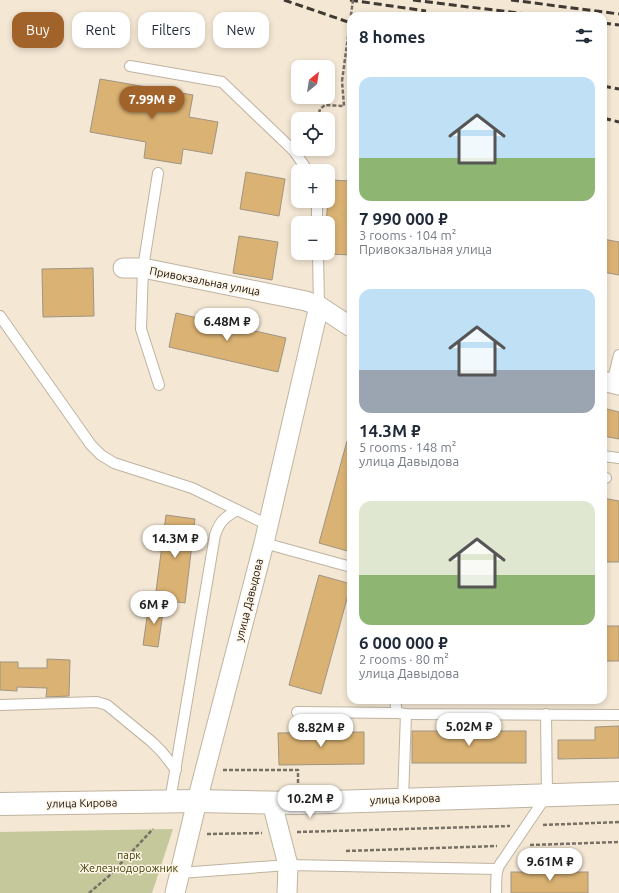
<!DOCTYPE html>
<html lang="en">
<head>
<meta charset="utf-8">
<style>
	body { margin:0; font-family:Ubuntu,sans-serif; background:#f6f6f7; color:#1f2937; height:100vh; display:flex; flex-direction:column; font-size:15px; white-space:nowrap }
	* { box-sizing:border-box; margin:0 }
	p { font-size:13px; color:#747a83 }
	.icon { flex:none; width:22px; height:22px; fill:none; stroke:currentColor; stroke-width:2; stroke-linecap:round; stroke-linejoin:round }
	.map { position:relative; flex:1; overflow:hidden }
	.panel { position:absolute; left:347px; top:12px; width:260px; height:692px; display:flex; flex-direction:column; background:#fff; border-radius:12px; box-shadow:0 2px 6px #0003 }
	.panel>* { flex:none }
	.banner { position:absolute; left:12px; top:12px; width:275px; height:36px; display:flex; gap:8px }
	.needle { width:26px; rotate:30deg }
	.controls { position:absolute; left:291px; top:60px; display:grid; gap:8px }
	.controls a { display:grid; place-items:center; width:44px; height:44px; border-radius:8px; background:#fff; box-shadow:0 2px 6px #0003; font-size:20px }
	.price { position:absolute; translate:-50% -34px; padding:0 9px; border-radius:14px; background:#fff; color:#222; font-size:13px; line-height:26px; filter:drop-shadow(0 1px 2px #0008) }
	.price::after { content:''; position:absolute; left:50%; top:24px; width:12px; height:9px; margin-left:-6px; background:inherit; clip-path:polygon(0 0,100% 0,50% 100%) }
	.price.on { background:#a2632a; color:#fff }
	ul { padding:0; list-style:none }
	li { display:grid; align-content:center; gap:8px; height:212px; padding:0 12px }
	li span { display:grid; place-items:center; height:124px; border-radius:12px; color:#555 }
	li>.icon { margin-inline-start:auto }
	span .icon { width:72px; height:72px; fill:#fffc; stroke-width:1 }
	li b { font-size:17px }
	h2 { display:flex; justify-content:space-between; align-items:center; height:48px; padding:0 12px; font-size:17px }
	.chip { padding:0 14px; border-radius:12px; background:#fff; box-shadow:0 2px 6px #0003; font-size:14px; line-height:36px }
	.chip.on { background:#a2632a; color:#fff }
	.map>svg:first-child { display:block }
	.green { fill:#c4c89a }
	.building { fill:#dab273; stroke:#a09483 }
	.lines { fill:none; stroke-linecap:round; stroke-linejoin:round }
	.service-casing { stroke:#bfb3a1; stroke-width:12 }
	.minor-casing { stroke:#bfb3a1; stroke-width:21 }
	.secondary-casing { stroke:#bfb3a1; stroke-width:24 }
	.path { stroke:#787064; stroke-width:2.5; stroke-dasharray:4 2; stroke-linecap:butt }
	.service { stroke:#fff; stroke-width:10 }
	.minor { stroke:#fff; stroke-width:19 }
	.secondary { stroke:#fff; stroke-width:22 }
	.rail { stroke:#403a32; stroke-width:3; stroke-dasharray:8 4; stroke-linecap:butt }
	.path-bridge { stroke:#787064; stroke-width:2.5; stroke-dasharray:4 2; stroke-linecap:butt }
	.labels { text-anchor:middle; stroke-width:3; stroke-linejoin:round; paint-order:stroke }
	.street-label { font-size:11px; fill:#110d07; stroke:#fff5e6 }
	.park-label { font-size:11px; fill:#3e4108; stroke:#fff5e6 }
</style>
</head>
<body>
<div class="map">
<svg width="619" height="893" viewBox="0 0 619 893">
	<rect width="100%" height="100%" fill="#f4e7d4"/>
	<!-- green -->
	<path class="green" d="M173,829l-21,64h-152v-61z"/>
	<!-- building -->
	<g class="building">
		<path d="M100,79l93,16 -4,22 29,5 -6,32 -29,-5 -2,15 -37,-6 2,-16 -56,-10z"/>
		<path d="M246,172l39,7 -6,37 -39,-7z"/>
		<path d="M330,180l21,1v74l-23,-1v-31h-2z"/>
		<path d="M239,236l39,6 -6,38 -39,-7z"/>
		<path d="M603,239l16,3v33l-16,-3z"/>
		<path d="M93,268l1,48 -51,1 -1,-48z"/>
		<path d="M176,313l110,25 -8,34 -109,-25z"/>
		<path d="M603,408l16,4v27l-16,-3z"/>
		<path d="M347,441l4,1v110l-32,-9z"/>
		<path d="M603,498l16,3v61h-16z"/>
		<path d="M166,515l29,4 -10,84 -30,-4z"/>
		<path d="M319,575l32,9 -30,110 -32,-9z"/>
		<path d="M149,603l15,2 -6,42 -15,-2z"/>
		<rect x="603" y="626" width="16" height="35"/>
		<path d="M47,659l23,1 -1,36 -23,1 1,-9 -30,-1v4l-17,-1v-28h18v6h29z"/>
		<path d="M619,726v32l-61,1v-19h37v-13z"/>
		<rect x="412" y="731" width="114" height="32"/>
		<path d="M364,732v32l-85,1 -1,-32z"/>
		<rect x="511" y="872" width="77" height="21"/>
	</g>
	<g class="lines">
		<defs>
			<g id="service">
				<path d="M130,66l92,16 72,69 14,20"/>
				<path d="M158,173l-15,95 -2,61 18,56"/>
				<path d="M317,201v22"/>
				<path d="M318,253l1,53"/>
				<path d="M0,316l91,129 10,10 13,8 78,25 76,37"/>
				<path d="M612,383l7,-28"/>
				<path d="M603,456l16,2"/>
				<path d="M603,478h3"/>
				<path d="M264,543l87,24"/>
				<path d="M395,700l2,13"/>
				<path d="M0,705l97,-3 10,3 45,37 10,10 14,18"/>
				<path d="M297,712l100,1 9,1 213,1"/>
				<path d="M403,799l3,-85"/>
				<path d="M170,801l45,-266c5,-14 9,-17 22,-25"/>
				<path d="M180,873l108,-8 209,4"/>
				<path d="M496,893c1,-12 -2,-23 7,-33l44,-65 -1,-81"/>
			</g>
			<g id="minor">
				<path d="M123,268h20l163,33 13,5 32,21"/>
				<path d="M603,381l16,4"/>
				<path d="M272,803l16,62 -1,28"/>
				<path d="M175,893l22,-92 67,-258 55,-237"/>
			</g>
			<path id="secondary" d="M0,804l197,-3 101,2 321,-10"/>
		</defs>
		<!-- service casing -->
		<use href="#service" class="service-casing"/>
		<!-- minor casing -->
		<use href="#minor" class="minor-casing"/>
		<!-- secondary casing -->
		<use href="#secondary" class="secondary-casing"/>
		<!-- path -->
		<g class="path">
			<path d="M318,119l2,-10 5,-4 19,1 -2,-25"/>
			<path d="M223,770h75v14"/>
			<path d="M543,825l76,-3"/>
			<path d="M297,832l213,-6"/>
			<path d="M207,834l55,-1"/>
			<path d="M530,845l89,-3"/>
			<path d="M346,851l151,-5"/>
			<path d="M89,893l20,-17 44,-47"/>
		</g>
		<!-- service -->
		<use href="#service" class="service"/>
		<!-- minor -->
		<use href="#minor" class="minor"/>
		<!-- secondary -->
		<use href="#secondary" class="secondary"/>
		<!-- rail -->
		<g class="rail">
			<path d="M284,0l67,23"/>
			<path d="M350,0l76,11"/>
			<path d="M413,0l129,16"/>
			<path d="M511,0l108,14"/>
			<path d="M603,23l16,2"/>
			<path d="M603,86l16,3"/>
			<path d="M603,118l16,4"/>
		</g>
		<!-- path-bridge -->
		<path class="path-bridge" d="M342,81l11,-81"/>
	</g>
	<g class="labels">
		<!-- street labels -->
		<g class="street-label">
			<text transform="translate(205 281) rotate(11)" y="4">Привокзальная улица</text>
			<text transform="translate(249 600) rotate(-76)" y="4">улица Давыдова</text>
			<text transform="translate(405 799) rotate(-2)" y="4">улица Кирова</text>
			<text transform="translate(82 803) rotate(-1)" y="4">улица Кирова</text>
		</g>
		<!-- park labels -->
		<g class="park-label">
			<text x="129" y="859">парк<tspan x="129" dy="13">Железнодорожник</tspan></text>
		</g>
	</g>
</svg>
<div class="controls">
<a><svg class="needle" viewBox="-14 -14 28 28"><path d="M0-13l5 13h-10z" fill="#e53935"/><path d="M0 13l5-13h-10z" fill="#747a83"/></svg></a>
<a><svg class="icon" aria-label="locate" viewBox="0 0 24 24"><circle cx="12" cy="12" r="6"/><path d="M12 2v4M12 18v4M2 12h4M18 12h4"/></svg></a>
<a>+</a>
<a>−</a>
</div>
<b class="price on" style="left:152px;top:120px">7.99M ₽</b>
<b class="price" style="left:227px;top:342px">6.48M ₽</b>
<b class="price" style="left:175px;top:559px">14.3M ₽</b>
<b class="price" style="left:154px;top:625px">6M ₽</b>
<b class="price" style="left:469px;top:747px">5.02M ₽</b>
<b class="price" style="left:321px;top:748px">8.82M ₽</b>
<b class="price" style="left:310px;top:819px">10.2M ₽</b>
<b class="price" style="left:550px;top:882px">9.61M ₽</b>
<div class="banner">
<a class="chip on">Buy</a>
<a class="chip">Rent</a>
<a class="chip">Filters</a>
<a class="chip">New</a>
</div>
<section class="panel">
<h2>8 homes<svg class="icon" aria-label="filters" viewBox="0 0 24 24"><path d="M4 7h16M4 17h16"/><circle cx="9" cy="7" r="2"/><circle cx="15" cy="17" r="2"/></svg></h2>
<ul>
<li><span style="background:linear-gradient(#bfe0f5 65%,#8fb573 0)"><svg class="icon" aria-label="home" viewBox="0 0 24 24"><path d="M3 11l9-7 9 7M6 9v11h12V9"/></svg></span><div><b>7 990 000 ₽</b><p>3 rooms · 104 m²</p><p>Привокзальная улица</p></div></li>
<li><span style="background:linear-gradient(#bfe0f5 65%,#9aa5b1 0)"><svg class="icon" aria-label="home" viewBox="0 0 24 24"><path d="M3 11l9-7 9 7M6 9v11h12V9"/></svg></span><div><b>14.3M ₽</b><p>5 rooms · 148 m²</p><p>улица Давыдова</p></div></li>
<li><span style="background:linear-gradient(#dfe7d0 60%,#8fb573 0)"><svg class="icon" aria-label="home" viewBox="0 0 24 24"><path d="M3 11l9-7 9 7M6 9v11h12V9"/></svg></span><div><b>6 000 000 ₽</b><p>2 rooms · 80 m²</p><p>улица Давыдова</p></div></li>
</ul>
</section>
</div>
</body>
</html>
